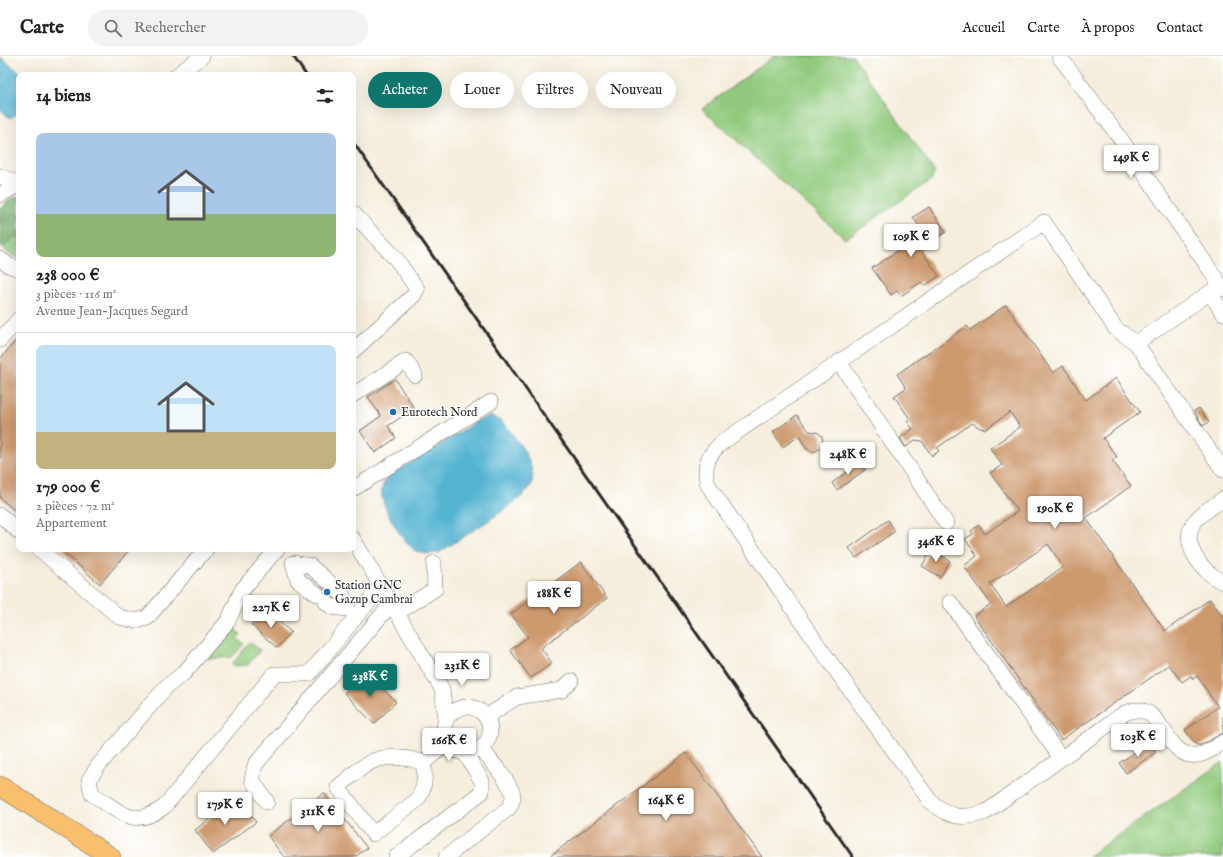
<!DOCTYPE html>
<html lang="fr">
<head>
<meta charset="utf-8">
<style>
	body { margin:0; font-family:"IM FELL English",serif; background:#f2f2f2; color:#202124; height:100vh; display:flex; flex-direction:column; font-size:15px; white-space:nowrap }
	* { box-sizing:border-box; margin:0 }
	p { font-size:13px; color:#757577 }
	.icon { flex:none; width:22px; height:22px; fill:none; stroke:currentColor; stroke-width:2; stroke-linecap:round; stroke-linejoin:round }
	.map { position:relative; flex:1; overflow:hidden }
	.details { position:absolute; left:16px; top:16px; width:340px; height:480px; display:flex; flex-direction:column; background:#fff; border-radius:8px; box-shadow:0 4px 16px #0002 }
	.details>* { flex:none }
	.top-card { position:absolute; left:368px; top:16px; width:380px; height:36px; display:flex; gap:8px }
	.price { position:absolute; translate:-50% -34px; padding:0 9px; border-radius:4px; background:#fff; color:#222; font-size:13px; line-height:26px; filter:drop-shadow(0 1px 2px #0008) }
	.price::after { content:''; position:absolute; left:50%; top:24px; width:12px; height:9px; margin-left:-6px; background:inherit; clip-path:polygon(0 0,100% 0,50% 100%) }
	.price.on { background:#0f766e; color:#fff }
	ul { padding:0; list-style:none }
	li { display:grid; align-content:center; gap:8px; height:212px; padding:0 20px }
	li+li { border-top:1px solid #e0e0e0 }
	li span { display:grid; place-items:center; height:124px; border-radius:8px; color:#555 }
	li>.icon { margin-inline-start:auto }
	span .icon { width:72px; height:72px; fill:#fffc; stroke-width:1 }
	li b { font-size:17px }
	h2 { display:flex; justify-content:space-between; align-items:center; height:48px; padding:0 20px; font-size:17px }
	.pill { padding:0 14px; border-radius:18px; background:#fff; box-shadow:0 4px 16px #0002; font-size:14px; line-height:36px }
	.pill.on { background:#0f766e; color:#fff }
	header { display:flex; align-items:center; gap:24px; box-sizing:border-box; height:56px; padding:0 20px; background:#fff; border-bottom:1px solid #e0e0e0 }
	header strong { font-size:19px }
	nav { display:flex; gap:22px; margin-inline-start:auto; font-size:14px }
	.search { width:280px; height:36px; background:#f2f2f2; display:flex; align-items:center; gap:10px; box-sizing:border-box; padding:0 14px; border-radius:22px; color:#757577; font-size:15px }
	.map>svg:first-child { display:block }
	.green { fill:#91ca7d; stroke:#5e7a54 }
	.forest { fill:#74ae6c; stroke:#506c4c }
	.water { fill:#53b3d1; stroke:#3f6f7e }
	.building { fill:#cd9a6e; fill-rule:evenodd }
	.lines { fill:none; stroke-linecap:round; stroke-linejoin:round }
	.minor-tunnel { stroke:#cdc7b9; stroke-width:15; stroke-dasharray:15 8; stroke-linecap:butt }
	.minor-casing { stroke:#726f69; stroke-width:16 }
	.major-casing { stroke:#726f69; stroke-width:20 }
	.minor { stroke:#fff; stroke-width:15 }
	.major { stroke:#f8bf6c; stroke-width:19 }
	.rail { stroke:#2b2b2b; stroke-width:3 }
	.poi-dot { fill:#1f6fb2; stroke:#fff; stroke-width:1.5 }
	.labels { text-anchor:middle; stroke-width:3; stroke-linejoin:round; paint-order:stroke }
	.poi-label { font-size:12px; fill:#2b2b2b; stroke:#fff; text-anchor:start }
</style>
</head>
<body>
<header>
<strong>Carte</strong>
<div class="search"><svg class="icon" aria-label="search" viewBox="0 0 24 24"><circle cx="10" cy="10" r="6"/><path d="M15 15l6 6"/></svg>Rechercher</div>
<nav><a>Accueil</a><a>Carte</a><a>À propos</a><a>Contact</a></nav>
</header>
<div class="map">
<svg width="1223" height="801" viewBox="0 0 1223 801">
	<rect width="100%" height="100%" fill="#fff"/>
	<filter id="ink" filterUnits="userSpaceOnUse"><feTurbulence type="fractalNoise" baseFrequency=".025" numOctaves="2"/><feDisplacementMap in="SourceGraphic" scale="8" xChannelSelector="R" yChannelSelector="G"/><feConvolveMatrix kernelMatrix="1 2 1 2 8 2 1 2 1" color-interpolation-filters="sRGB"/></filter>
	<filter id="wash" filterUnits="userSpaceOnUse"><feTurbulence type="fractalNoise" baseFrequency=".012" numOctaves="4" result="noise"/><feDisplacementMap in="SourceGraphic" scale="16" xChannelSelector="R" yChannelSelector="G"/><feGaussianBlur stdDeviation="0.9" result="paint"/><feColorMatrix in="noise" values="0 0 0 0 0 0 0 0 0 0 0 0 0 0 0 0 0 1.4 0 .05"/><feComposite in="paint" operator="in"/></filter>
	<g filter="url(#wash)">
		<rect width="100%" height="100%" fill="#f5eedc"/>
		<!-- green -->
		<g class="green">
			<path d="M774,0h79l82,116 -4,8 -86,59 -143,-130z"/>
			<path d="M19,140v63l-10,-5 -9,-9v-36l9,-9z"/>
			<path d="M234,573l7,5 -4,5 7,5 -12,13 -24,2z"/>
			<path d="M250,586l10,8 -12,15 -13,1 -3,-2z"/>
			<path d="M1223,706v95h-136z"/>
		</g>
		<!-- forest -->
		<path class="forest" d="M19,140v41l-4,-1 -10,10 -4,-2 -1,-35 9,-9z"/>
		<!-- water -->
		<g class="water">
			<path d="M0,1l23,18h-4v38l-9,5 -10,-9z"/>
			<path d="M490,360c15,4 20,16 30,29 8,11 17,28 10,42 -7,14 -74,54 -90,65 -8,2 -14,3 -22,0 -13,-5 -35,-43 -36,-56 -1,-9 2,-14 7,-20l90,-56z"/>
		</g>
		<g id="blocks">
			<!-- building -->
			<g class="building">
				<path d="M929,151l17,25 -26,17 19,27 -15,10 -3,-4 -20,14 -4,-5 -6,4 -19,-27 27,-18 -4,-5 25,-17 -7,-11z"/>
				<path d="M1006,249l47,68 10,-7 23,34 30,-22 24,34 -37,26 14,19 -5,3 19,26 -45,32 79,113 45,-32 13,18v116l-22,12h-5l-11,-15 33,-23 -21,-31 -4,3 -2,-3 -9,6 -13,-17 -108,75 -87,-124 17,-12 -27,-38 13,-10 -12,-17 8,-5 -2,-3 8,-6 6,9 33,-23 -28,-38 12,-8 -12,-17 30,-21 -10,-15 -24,17 -6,-1 -8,-5 -35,25 2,3 -7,5 -10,-15 -7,-1 -9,7 -6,-9 13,-9 -6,-8 3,-2 -16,-23 12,-8 -9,-14 70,-48 3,4zM1048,488l15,23 -57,40 -16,-23z"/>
				<path d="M19,281v177l-19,-16v-139z"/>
				<path d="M395,323l19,29 -26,18 8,12 -21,15 -15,-22 21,-15 -13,-19z"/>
				<path d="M1199,352l10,14 -6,4 -9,-15z"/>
				<path d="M797,359l12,16 8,1 5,4 1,8 -5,6 -5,2 -6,-3 -8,-13 -16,11 -10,-15z"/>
				<path d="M859,407l6,7 -28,20 -5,-7z"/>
				<path d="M888,464l7,11 -39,27 -7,-10z"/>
				<path d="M60,493h70l-30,35z"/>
				<path d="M932,493l18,12 -10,16 -18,-11z"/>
				<path d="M581,506l26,36 -66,50 11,15 -21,15 -21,-28 18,-13 -17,-23z"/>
				<path d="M264,553l27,23 -14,16 -26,-23z"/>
				<path d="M367,616l29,30 -22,22 -30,-31z"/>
				<path d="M1150,686l6,10 -30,21 -7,-10z"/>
				<path d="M686,697l76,104h-213z"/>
				<path d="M324,737l43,55 -12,9h-71l-16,-21z"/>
				<path d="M237,742l19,24 -43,32 -18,-24z"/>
			</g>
		</g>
	</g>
	<g filter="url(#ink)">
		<use href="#blocks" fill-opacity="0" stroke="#726f69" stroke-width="1"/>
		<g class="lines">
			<!-- minor-tunnel -->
			<path class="minor-tunnel" d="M322,532l10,8"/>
			<defs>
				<g id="minor">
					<path d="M1059,0l61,82 103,151"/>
					<path d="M177,19l25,-19"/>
					<path d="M0,120l19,8"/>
					<path d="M0,139l12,-7 7,-2"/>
					<path d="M353,157l44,47 20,29 -3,6 -61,56"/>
					<path d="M0,203l8,6 11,4"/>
					<path d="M1210,237l13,20"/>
					<path d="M0,284l19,-21"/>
					<path d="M1136,287l85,-58"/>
					<path d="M839,306l107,161"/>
					<path d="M353,339l53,-34 9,14"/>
					<path d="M1223,414l-87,-127 -20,-14 -72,-107 -320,219c-15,12 -22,24 -16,44l112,163 110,153c20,17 31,19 56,11l122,-87c6,-4 13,-11 20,-13 38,-14 36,54 74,42 7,-2 15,-8 21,-12"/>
					<path d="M353,433l138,-87"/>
					<path d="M1223,443c-9,7 -20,13 -27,21 -19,21 7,54 27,62"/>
					<path d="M0,459l19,17"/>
					<path d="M353,483l89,150 4,31"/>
					<path d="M39,493l80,68 17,4 11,-3 59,-69"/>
					<path d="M277,493l-35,41 -14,31 -44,52 -17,13 -69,80 -9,14 3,14c28,17 40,36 72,13l110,-133h35l72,-87"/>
					<path d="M317,538l-19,-14 -5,-17 17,3 18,15"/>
					<path d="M326,546l6,5 16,2 -6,-15 -5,-4"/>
					<path d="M950,546l111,156"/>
					<path d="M397,557l38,-24 -1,-26"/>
					<circle cx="467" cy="674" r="23"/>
					<path d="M486,661l31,-20 45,-7 9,-9"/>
					<path d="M423,707c3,14 2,26 -6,37l-44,34 -35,-47c10,-8 21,-19 33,-25 14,-7 38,-5 52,1l24,-20"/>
					<path d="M267,746l-15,-22 3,-15 136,-161"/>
					<path d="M396,801l86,-65v-11l-17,-28"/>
					<path d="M446,801l63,-49c2,-4 4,-7 4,-12 -1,-12 -24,-37 -32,-48"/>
				</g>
				<path id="major" d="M0,730l111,71"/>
			</defs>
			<!-- minor casing -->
			<use href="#minor" class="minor-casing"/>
			<!-- major casing -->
			<use href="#major" class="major-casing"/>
			<!-- minor -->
			<use href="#minor" class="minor"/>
			<!-- major -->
			<use href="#major" class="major"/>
			<!-- rail -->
			<g class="rail">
				<path d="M293,0l13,19"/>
				<path d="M353,86l500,715"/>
			</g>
		</g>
	</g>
	<!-- markers -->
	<g class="poi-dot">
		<circle cx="393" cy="356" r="4"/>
		<circle cx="327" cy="536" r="4"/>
	</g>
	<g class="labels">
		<!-- poi labels -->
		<g class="poi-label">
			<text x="401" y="360">Eurotech Nord</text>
			<text x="335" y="533">Station GNC<tspan x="335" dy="14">Gazup Cambrai</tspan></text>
		</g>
	</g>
</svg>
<b class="price" style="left:1131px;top:123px">149K €</b>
<b class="price" style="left:911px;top:202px">109K €</b>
<b class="price" style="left:848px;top:420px">248K €</b>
<b class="price" style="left:1055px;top:474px">190K €</b>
<b class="price" style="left:936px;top:507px">346K €</b>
<b class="price" style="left:554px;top:559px">188K €</b>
<b class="price" style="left:271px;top:573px">227K €</b>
<b class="price" style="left:462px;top:631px">231K €</b>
<b class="price on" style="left:370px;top:642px">238K €</b>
<b class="price" style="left:1138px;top:702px">103K €</b>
<b class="price" style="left:449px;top:706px">166K €</b>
<b class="price" style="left:666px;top:766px">164K €</b>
<b class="price" style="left:225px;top:770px">179K €</b>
<b class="price" style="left:318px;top:777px">311K €</b>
<div class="top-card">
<a class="pill on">Acheter</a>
<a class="pill">Louer</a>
<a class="pill">Filtres</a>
<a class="pill">Nouveau</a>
</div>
<section class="details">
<h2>14 biens<svg class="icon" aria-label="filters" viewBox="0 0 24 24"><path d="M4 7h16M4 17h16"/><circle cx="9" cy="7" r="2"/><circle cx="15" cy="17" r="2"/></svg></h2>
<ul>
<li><span style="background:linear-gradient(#a9c7e8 65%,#8fb573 0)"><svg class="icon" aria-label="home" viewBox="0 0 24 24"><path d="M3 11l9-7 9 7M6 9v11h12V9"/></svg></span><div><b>238 000 €</b><p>3 pièces · 116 m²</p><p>Avenue Jean-Jacques Segard</p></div></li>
<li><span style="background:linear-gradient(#bfe0f5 70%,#c2b280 0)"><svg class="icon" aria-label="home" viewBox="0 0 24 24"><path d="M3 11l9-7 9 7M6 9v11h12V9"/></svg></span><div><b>179 000 €</b><p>2 pièces · 72 m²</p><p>Appartement</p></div></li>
</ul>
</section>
</div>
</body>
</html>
